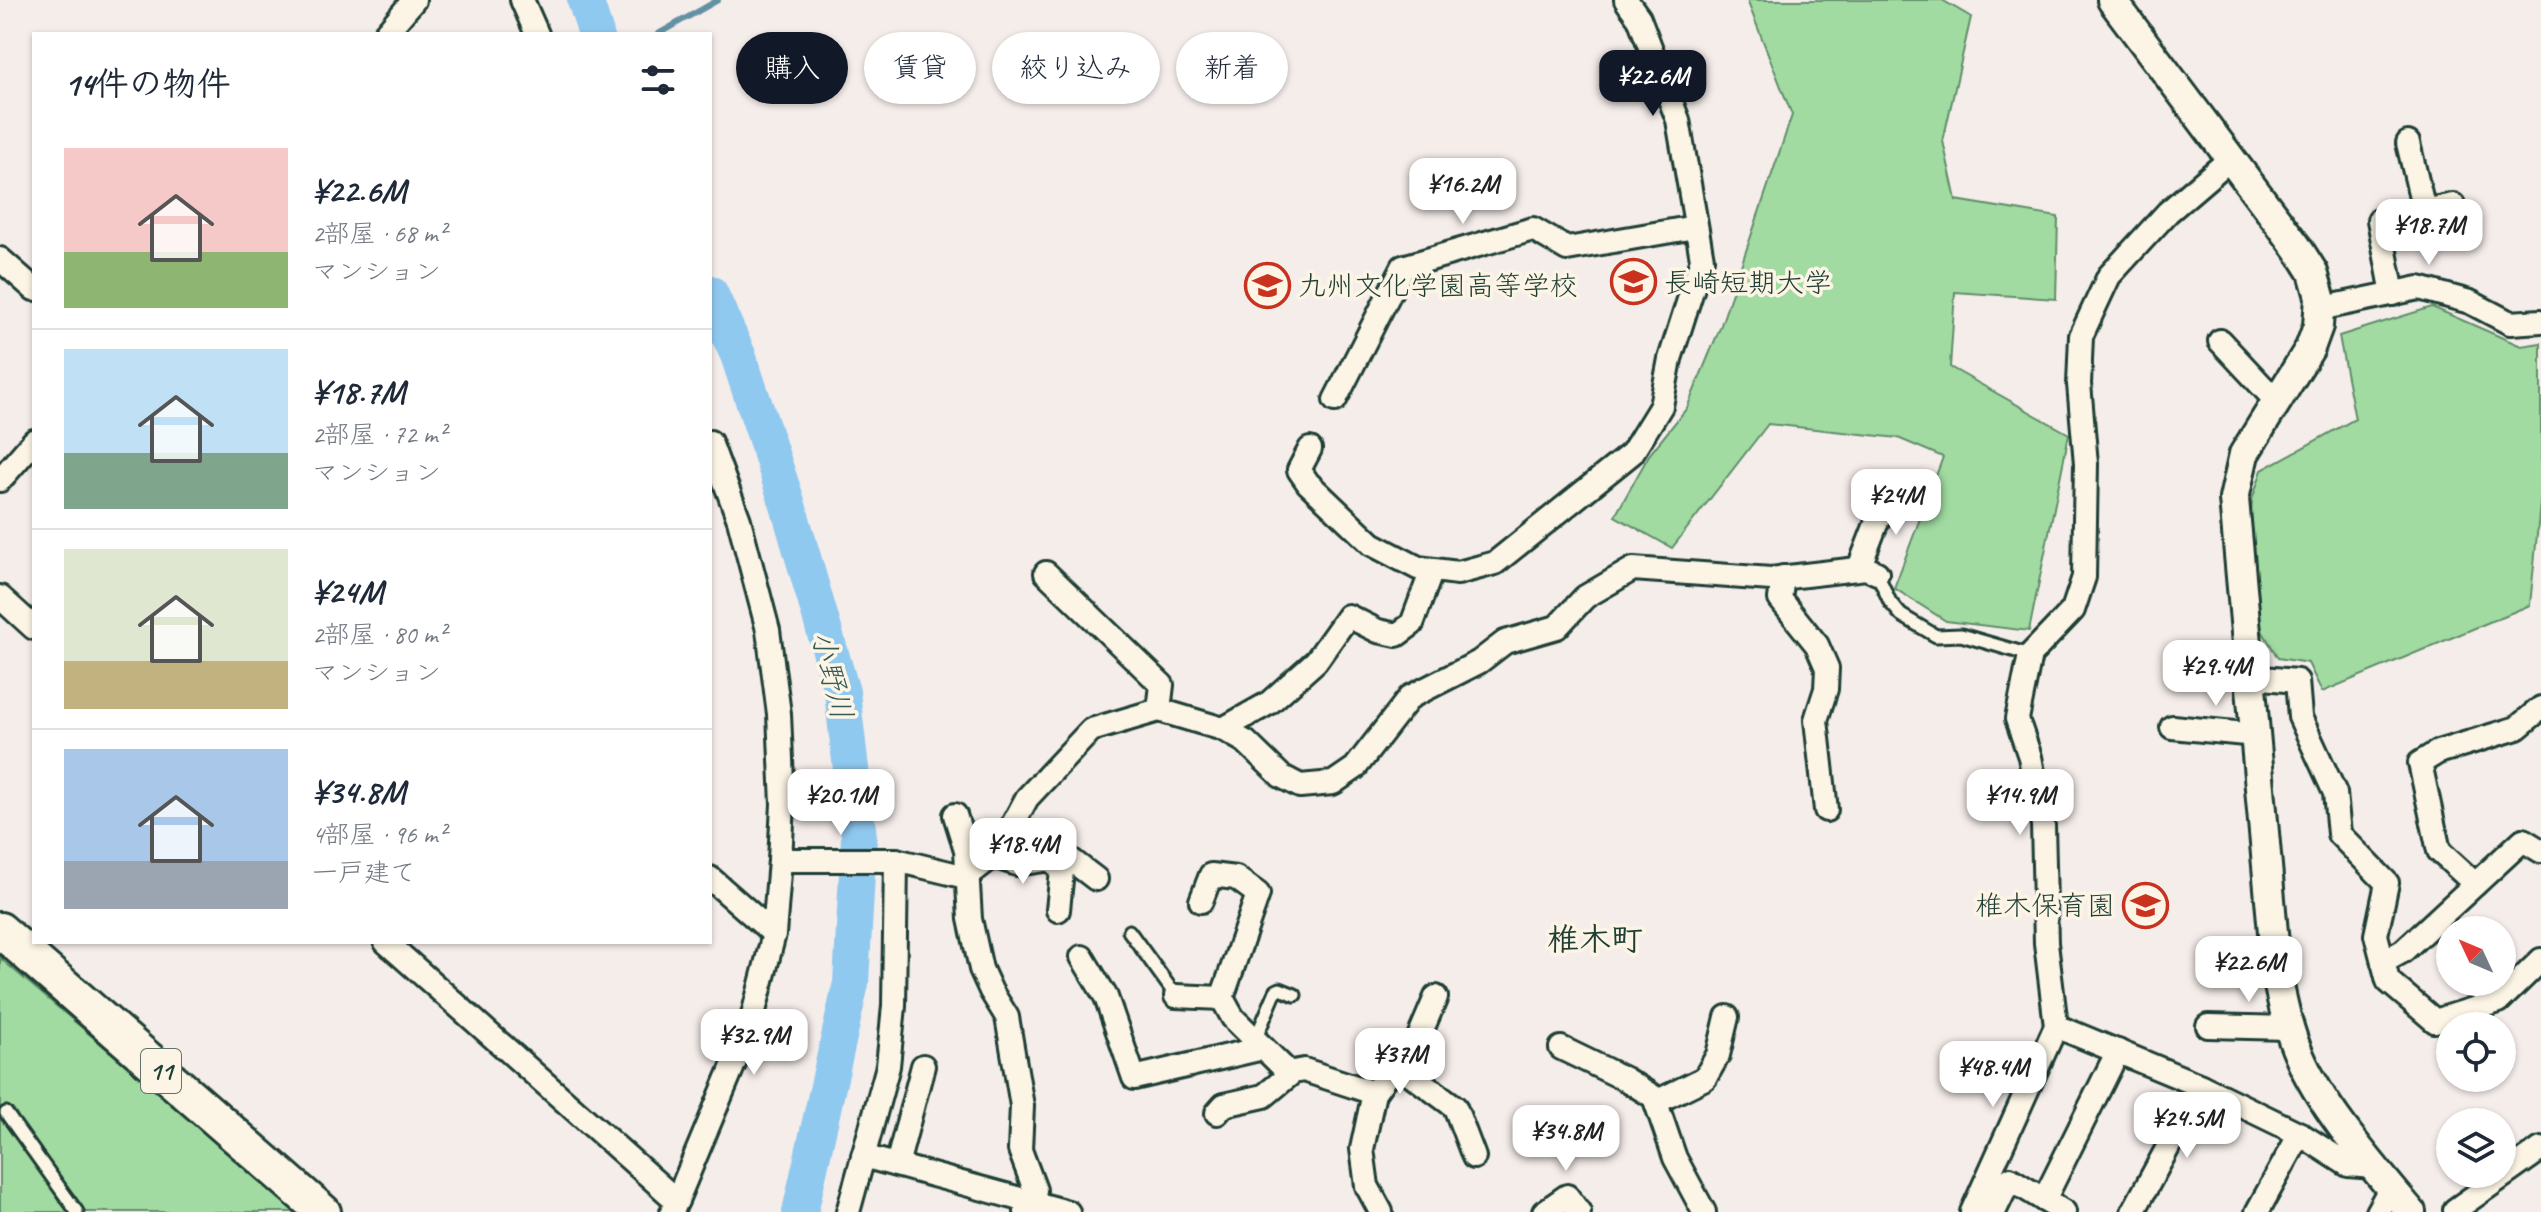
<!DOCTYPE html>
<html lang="ja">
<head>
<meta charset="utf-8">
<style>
	body { margin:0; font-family:Caveat,"Klee One",sans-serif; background:#f6f6f7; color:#1f2937; height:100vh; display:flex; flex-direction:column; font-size:30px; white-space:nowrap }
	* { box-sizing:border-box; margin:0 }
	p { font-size:26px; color:#747a83 }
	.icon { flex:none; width:44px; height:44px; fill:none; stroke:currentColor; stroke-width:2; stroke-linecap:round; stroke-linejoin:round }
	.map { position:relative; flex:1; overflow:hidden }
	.side { position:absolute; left:32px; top:32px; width:680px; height:912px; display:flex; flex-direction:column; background:#fff; border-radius:0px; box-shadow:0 2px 6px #0004 }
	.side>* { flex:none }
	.guide { position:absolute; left:736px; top:32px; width:760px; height:72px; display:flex; gap:16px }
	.needle { width:52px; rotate:314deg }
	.buttons { position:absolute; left:2436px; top:916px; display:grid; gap:16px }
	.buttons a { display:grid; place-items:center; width:80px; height:80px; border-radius:50%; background:#fff; box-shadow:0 2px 6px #0004; font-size:40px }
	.price { position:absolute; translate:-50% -68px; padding:0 18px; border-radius:16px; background:#fff; color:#222; font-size:26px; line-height:52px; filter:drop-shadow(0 2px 4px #0008) }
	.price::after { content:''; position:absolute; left:50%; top:48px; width:24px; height:18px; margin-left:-12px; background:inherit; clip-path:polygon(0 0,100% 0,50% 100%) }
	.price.on { background:#111827; color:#fff }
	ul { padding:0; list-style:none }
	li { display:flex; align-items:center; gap:24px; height:200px; padding:0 32px }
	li+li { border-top:2px solid #e0e1e3 }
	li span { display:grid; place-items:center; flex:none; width:224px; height:160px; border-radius:0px; color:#555 }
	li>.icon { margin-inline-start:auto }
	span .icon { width:96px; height:96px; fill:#fffc; stroke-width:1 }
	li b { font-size:34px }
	h2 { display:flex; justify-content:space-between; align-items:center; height:96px; padding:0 32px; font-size:34px }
	.pill { padding:0 28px; border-radius:36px; background:#fff; box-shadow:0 2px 6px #0004; font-size:28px; line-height:72px }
	.pill.on { background:#111827; color:#fff }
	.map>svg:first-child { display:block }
	.green { fill:#a1dba1; stroke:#608c6a; stroke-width:2 }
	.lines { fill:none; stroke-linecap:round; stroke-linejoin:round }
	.stream { stroke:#6391a4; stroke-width:6 }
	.river { stroke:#90c9ef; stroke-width:36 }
	.service-casing { stroke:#1f3d34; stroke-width:17 }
	.minor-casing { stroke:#1f3d34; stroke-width:28 }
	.tertiary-casing { stroke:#1f3d34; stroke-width:34 }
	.primary-casing { stroke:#1f3d34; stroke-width:40 }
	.service { stroke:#fcf5e5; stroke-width:11 }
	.minor { stroke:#fcf5e5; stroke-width:22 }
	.tertiary { stroke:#fcf5e5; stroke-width:28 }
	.primary { stroke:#fcf5e5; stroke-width:34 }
	.labels { text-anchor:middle; stroke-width:7; stroke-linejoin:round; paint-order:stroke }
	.shield { fill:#fcf5e5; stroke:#617469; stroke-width:2 }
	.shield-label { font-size:26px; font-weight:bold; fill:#1f3d34 }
	.poi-label { font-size:28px; fill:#1f3d34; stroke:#fcf5e5; text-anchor:start }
	.water-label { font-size:30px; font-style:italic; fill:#365959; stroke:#fcf5e5 }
	.quarter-label { font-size:32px; font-weight:bold; fill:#1f3d34; stroke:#fcf5e5 }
</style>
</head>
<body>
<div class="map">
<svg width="2541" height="1212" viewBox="0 0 2541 1212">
	<rect width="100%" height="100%" fill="#f5edea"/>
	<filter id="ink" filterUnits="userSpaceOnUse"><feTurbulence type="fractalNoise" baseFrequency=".0125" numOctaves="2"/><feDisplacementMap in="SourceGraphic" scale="16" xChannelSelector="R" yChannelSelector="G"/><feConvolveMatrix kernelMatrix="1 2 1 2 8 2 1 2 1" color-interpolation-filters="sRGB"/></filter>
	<g filter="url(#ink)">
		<!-- green -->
		<g class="green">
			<path d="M1747,0h195l29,17 -28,124 13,59 102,17 -2,82 -101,-7 -5,75 119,67 -40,197 -83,-10 -52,-33 49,-131 -45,-19 -130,-14 -96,124 -57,-32 34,-61 38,-47 33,-80 72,-213z"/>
			<path d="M2432,307l89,39 20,-3v151l-11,111 -208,87 -14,-29 -30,-5 -33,-57 7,-101 10,-30 93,-51 -16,-83z"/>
			<path d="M0,958l298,254h-298z"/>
		</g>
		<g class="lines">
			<!-- stream -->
			<path class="stream" d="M658,34l60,-34"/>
			<!-- river -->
			<g class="river">
				<path d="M585,0l11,34"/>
				<path d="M710,293l28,62 49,147 55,190 17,145 -8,146 -51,229"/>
			</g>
			<defs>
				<g id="service">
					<path d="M1877,573l13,29 11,13 35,21 25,-1 69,20"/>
					<path d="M1129,931l47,65"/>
					<path d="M1255,1040l21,-49 4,-2 15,6"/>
					<path d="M6,1113l71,99"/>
				</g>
				<g id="minor">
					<path d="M522,0l15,34"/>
					<path d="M385,34l29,-34"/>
					<path d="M2408,143l16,67"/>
					<path d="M0,259l34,30"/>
					<path d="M2393,294l-14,-74 74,-15"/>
					<path d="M2319,309l100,-21 51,14 40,21 31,-2"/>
					<path d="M2220,341l56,60"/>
					<path d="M1335,400l68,-133 130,-38 34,20 128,-22"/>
					<path d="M1310,449l-11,21 9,13 64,61 46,24 40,5 37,-10 137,-110 29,-47 9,-47 32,-100 -24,-139 -39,-102 -13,-18"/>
					<path d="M0,480l34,-39"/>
					<path d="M1859,568l31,-80"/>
					<path d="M1783,577l-3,22 37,46 10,23 -1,21 -10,31 10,90"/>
					<path d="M0,597l34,31"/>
					<path d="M2251,677l46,4 3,36 35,76 4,41 48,49 -11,52 12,46 47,40 64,-20 42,-41"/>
					<path d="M1159,710l64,19 23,13 35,34 19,10 33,-3 22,-15 55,-71 69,-35 26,-20 52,-15 28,-30 48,-28 138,10 95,-11 11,5"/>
					<path d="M2172,727l84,8"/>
					<path d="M1223,729l46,-26 47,-42 32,-45 30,15 19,4 15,-11 20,-54"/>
					<path d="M955,815l11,35 4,69 11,50 10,22 16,26 15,89 -2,44 15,40 -9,22"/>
					<path d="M1053,846l43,33"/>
					<path d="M993,856l24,8 33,-5 12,11 -4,40"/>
					<path d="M780,860h116l70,17 32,-25 29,-54 64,-68 68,-20 3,-25 -116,-112"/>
					<path d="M710,878l64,56"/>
					<path d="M2475,884l-36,-33 -19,-88 18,-11 79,-24 24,-20"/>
					<path d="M1201,901l10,-26 25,3 22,16 -36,104 11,20 57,56"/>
					<path d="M386,942l291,259"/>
					<path d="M1082,957l24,40 28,81 129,-30"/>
					<path d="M2383,962l20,-11 120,-111 18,11"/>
					<path d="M1176,996l46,2"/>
					<path d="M2056,1026l145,60 99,48 48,31 26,2"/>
					<path d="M2208,1026l81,2"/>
					<path d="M1561,1048l64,31 29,18 21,61 29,54"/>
					<path d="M1405,1070l50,37 19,50"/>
					<path d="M1656,1102l49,-24 13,-23 9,-38"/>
					<path d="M1217,1113l7,-8 40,-9 29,-24 11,-2 70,23"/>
					<path d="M863,1156l205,56"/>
					<path d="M897,1165l26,-99"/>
					<path d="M2044,1200l74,-149"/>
					<path d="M2455,1210l86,-61"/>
					<path d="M672,1212l79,-189 23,-89 6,-74 3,-56 -4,-90 -11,-84 -29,-110 -29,-78"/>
					<path d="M848,1212l40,-146 6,-60 2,-146"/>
					<path d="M1381,1212l-14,-26 -5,-37 12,-56 15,-21 16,-2 31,-73"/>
					<path d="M1544,1212l23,-16 12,16"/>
					<path d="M1972,1212l84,-186 -10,-83 -3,-118 -13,-68 -13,-38 13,-64 43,-45 11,-33 2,-113 -7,-80 2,-48 28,-60 59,-64 62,-53"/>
					<path d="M1994,1212l16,-33 54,33"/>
					<path d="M2133,1212l68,-126"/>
					<path d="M2257,1212l43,-78"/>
					<path d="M2377,1212l14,-25"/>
				</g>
				<path id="tertiary" d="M2112,0l185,247 16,25 7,25 -2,29 -8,22 -66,106 -10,45 43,478c6,27 11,53 22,78 21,51 76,114 112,157"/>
				<path id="primary" d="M0,930l323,282"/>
			</defs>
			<!-- service casing -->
			<use href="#service" class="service-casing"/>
			<!-- minor casing -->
			<use href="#minor" class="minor-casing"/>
			<!-- tertiary casing -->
			<use href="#tertiary" class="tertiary-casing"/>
			<!-- primary casing -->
			<use href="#primary" class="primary-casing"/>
			<!-- service -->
			<use href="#service" class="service"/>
			<!-- minor -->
			<use href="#minor" class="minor"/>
			<!-- tertiary -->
			<use href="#tertiary" class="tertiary"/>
			<!-- primary -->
			<use href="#primary" class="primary"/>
		</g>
	</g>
	<!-- icons -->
	<defs>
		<symbol id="university-ring" viewBox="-11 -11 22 22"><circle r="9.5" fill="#fcf5e5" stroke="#c8321e" stroke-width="1.5"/><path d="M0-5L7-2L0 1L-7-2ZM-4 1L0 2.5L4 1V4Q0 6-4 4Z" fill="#c8321e"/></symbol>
		<symbol id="school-ring" viewBox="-11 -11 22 22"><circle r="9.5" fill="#fcf5e5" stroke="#c8321e" stroke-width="1.5"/><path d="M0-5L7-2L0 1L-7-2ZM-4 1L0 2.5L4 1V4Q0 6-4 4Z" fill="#c8321e"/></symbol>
	</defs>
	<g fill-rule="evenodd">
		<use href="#university-ring" x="1608" y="256" width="51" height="51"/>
		<use href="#school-ring" x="1242" y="260" width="51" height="51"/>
		<use href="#school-ring" x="2120" y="880" width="51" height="51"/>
	</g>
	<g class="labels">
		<!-- shield labels -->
		<rect class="shield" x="141" y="1049" width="40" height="44" rx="6"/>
		<g class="shield-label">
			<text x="161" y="1080">11</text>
		</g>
		<!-- poi labels -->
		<g class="poi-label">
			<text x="1664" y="292">長崎短期大学</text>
			<text x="1298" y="295">九州文化学園高等学校</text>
			<text x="2115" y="915" text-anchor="end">椎木保育園</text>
		</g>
		<!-- water labels -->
		<g class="water-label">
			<text transform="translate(832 675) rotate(76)" y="10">小野川</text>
		</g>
		<!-- quarter labels -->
		<g class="quarter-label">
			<text x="1595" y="950">椎木町</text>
		</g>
	</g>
</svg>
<div class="buttons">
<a><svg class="needle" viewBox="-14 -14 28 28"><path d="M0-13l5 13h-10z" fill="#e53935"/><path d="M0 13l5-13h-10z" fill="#747a83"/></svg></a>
<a><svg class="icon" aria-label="locate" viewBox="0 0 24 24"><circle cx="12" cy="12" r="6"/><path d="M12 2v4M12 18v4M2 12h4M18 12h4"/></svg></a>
<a><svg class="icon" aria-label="layers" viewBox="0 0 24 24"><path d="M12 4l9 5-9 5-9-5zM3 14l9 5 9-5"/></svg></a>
</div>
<b class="price on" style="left:1653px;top:118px">¥22.6M</b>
<b class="price" style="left:1463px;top:226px">¥16.2M</b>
<b class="price" style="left:2429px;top:267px">¥18.7M</b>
<b class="price" style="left:1896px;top:537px">¥24M</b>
<b class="price" style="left:2216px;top:708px">¥29.4M</b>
<b class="price" style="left:841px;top:837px">¥20.1M</b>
<b class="price" style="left:2020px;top:837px">¥14.9M</b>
<b class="price" style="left:1023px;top:886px">¥18.4M</b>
<b class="price" style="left:2249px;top:1004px">¥22.6M</b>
<b class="price" style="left:754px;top:1077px">¥32.9M</b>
<b class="price" style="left:1400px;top:1096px">¥37M</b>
<b class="price" style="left:1993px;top:1109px">¥48.4M</b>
<b class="price" style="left:2187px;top:1160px">¥24.5M</b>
<b class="price" style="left:1566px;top:1173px">¥34.8M</b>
<div class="guide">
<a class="pill on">購入</a>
<a class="pill">賃貸</a>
<a class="pill">絞り込み</a>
<a class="pill">新着</a>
</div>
<section class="side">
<h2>14件の物件<svg class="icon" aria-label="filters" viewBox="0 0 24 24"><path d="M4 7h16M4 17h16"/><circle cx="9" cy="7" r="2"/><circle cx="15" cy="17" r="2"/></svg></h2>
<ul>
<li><span style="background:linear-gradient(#f6c9c9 65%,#8fb573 0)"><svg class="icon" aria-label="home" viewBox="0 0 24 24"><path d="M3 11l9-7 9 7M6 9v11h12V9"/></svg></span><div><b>¥22.6M</b><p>2部屋 · 68 m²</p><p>マンション</p></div></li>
<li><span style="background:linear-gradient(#bfe0f5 65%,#7fa58c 0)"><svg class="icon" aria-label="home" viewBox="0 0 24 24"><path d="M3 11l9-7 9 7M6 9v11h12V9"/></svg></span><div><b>¥18.7M</b><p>2部屋 · 72 m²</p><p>マンション</p></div></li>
<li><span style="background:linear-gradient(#dfe7d0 70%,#c2b280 0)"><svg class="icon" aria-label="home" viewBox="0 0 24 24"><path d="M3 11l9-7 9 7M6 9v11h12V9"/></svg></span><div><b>¥24M</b><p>2部屋 · 80 m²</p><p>マンション</p></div></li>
<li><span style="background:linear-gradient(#a9c7e8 70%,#9aa5b1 0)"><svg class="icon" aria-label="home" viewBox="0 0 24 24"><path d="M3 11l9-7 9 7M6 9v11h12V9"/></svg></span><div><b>¥34.8M</b><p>4部屋 · 96 m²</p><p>一戸建て</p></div></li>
</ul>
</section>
</div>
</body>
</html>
